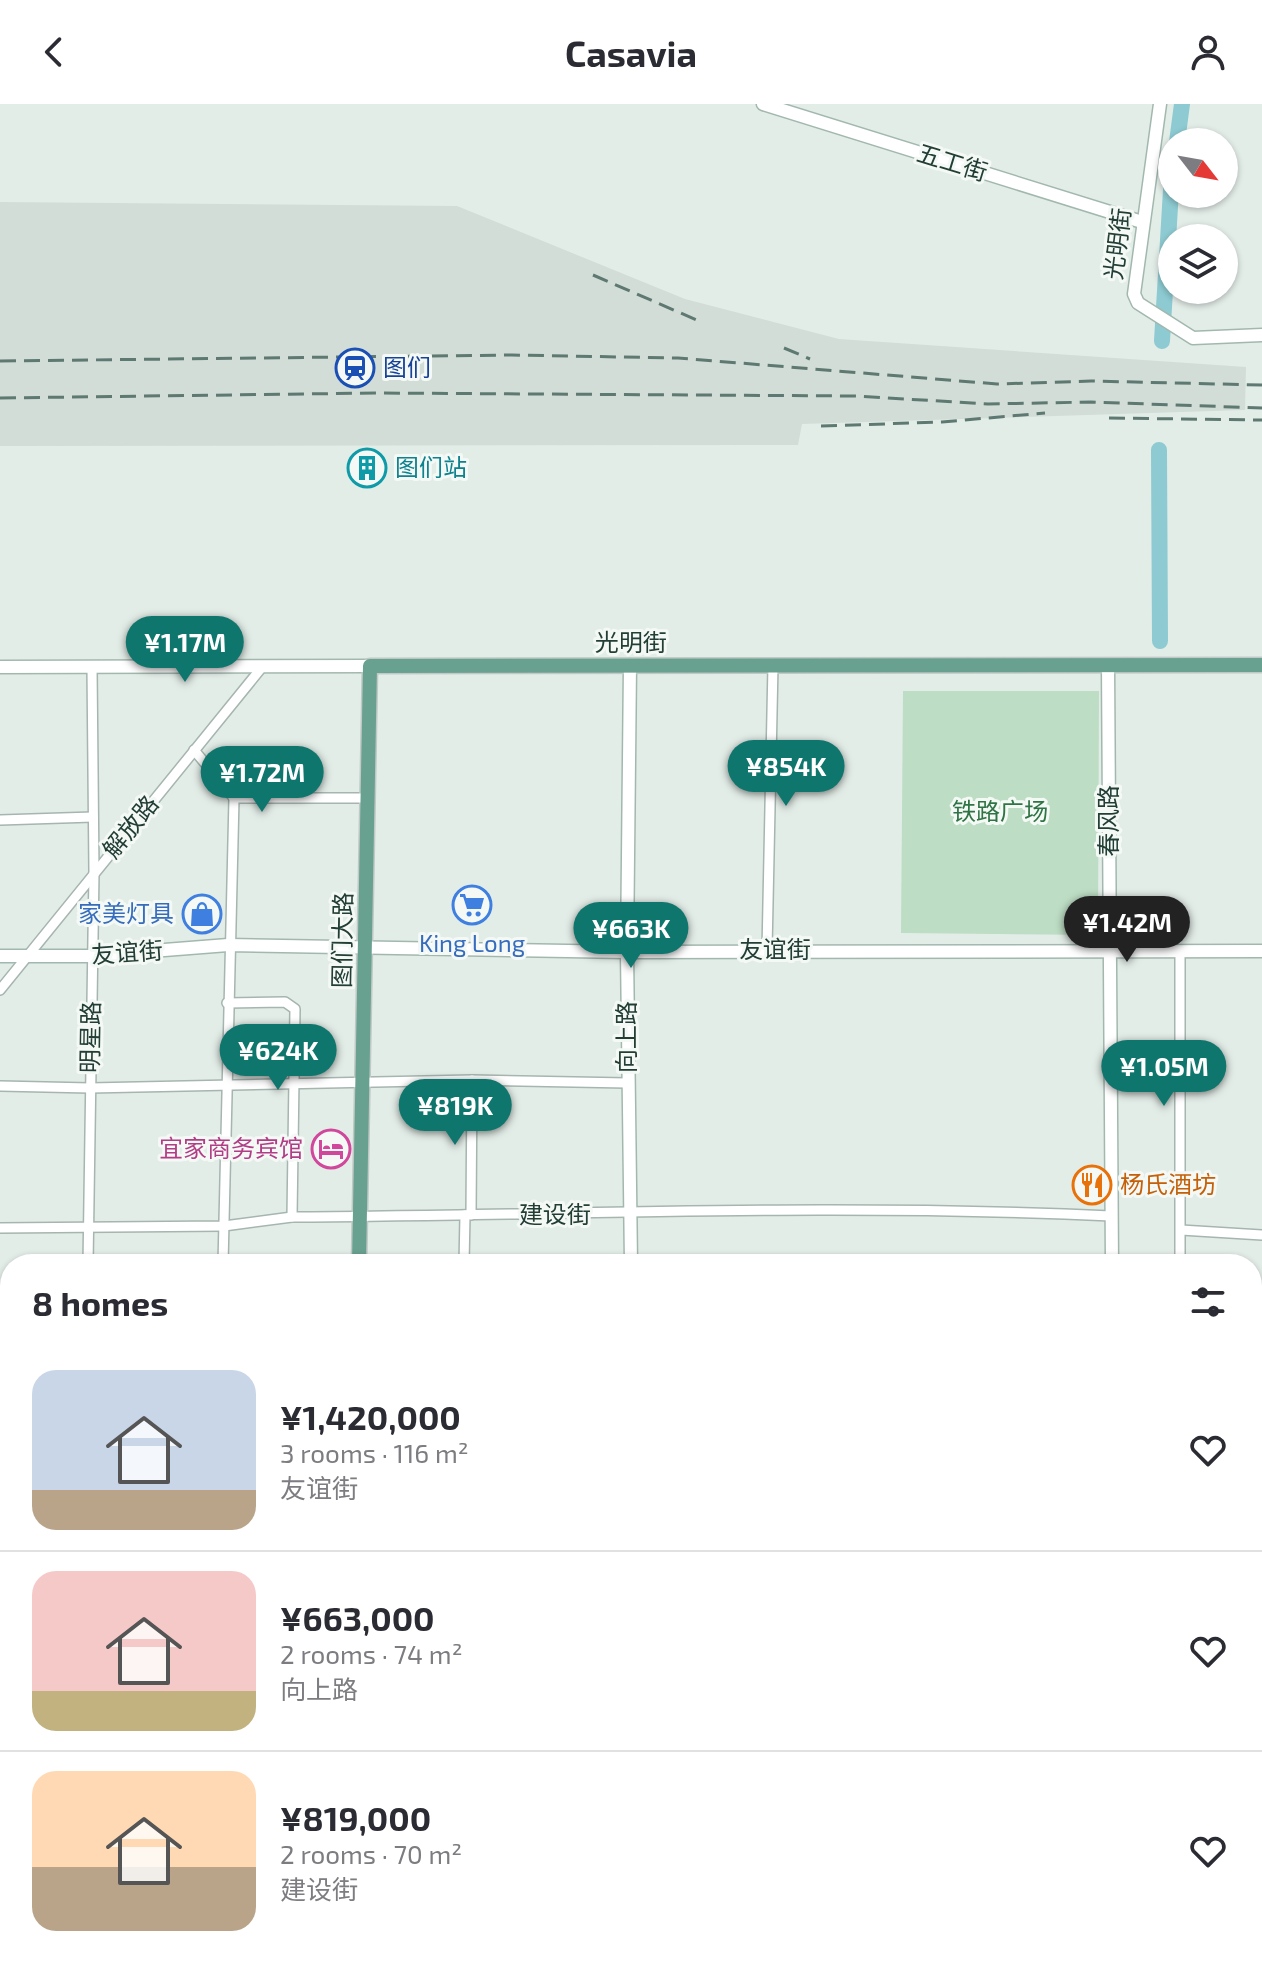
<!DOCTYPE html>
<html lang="en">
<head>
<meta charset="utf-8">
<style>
	body { margin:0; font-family:"Exo 2","Noto Sans SC",sans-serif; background:#f7f7f7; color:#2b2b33; height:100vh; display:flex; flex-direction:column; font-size:30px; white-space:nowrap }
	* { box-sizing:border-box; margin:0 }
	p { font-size:26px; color:#7c7c81 }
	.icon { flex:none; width:44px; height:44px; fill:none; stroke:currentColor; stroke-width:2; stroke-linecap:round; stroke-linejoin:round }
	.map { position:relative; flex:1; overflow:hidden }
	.panel { position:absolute; left:0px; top:1150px; width:1262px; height:712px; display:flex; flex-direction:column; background:#fff; border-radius:32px 32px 0 0; box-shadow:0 2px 6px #0004 }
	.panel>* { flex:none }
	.needle { width:52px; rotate:121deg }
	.buttons { position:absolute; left:1158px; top:24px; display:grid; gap:16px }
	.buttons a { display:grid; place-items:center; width:80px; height:80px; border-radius:50%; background:#fff; box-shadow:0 2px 6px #0004; font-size:40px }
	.price { position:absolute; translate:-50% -68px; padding:0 18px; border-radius:28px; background:#0f766e; color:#fff; font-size:26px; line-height:52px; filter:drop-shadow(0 2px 4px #0008) }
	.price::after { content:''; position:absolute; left:50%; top:48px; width:24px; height:18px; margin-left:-12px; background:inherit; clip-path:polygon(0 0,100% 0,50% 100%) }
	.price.on { background:#222; color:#fff }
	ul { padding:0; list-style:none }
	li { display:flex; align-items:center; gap:24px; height:200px; padding:0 32px }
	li+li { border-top:2px solid #e1e1e2 }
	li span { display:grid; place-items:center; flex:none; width:224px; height:160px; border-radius:24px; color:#555 }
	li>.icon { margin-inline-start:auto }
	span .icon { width:96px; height:96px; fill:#fffc; stroke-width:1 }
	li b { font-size:34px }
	h2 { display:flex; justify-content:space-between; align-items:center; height:96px; padding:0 32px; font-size:34px }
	header { display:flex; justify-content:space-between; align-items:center; height:104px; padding:0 32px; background:#fff; font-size:36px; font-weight:700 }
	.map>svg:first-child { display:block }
	.built { fill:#d2ddd7 }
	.green { fill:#bdddc4 }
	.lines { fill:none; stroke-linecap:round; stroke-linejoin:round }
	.river { stroke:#8dcad1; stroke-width:16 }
	.street-casing { stroke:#a6b5af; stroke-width:12 }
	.secondary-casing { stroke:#a2b8af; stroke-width:15 }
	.primary-casing { stroke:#c1c9c6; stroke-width:17 }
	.highway-casing { stroke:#c1c9c6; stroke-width:19 }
	.street { stroke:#fff; stroke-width:9 }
	.secondary { stroke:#fff; stroke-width:12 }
	.primary { stroke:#69a190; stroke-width:14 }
	.highway { stroke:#2f6a5b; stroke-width:16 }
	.rail { stroke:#5e7971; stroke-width:3; stroke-dasharray:16 8; stroke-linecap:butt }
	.labels { text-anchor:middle; stroke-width:6; stroke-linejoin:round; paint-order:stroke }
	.street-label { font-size:24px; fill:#233e35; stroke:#f4f9f6 }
	.transit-label { font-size:24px; fill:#164399; stroke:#f4f9f6; text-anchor:start }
	.culture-label { font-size:24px; fill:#0d838f; stroke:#f4f9f6; text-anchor:start }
	.park-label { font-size:24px; fill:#2e7445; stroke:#f4f9f6 }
	.shop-label { font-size:24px; fill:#366cbe; stroke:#f4f9f6; text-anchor:end }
	.hotel-label { font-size:24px; fill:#b23c85; stroke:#f4f9f6; text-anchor:end }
	.food-label { font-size:24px; fill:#c56008; stroke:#f4f9f6; text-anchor:start }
</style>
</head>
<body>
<header><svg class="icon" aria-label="back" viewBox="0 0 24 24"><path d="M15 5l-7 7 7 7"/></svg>Casavia<svg class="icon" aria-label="person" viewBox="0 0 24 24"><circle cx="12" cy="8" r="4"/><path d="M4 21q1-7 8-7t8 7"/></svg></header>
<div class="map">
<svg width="1262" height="1862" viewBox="0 0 1262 1862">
	<rect width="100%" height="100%" fill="#e3ede8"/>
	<!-- built -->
	<path class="built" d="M0,98l457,4 228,93 154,40 407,28 -1,43 -443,14 -4,21 -798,1z"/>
	<!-- green -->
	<g class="green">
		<path d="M903,587h196l-1,244 -197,-2z"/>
		<path d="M10,1636v160l-10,-3v-154z"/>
		<path d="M1252,1640l10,13v88l-10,8z"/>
	</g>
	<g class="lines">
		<!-- river -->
		<g class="river">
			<path d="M1177,38l5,-38"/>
			<path d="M1162,237l10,-168"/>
			<path d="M1159,346l1,191"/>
			<path d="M1252,1477l10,12"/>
		</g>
		<defs>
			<g id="street">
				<path d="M194,646l40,48h133"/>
				<path d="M0,716l93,-3"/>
				<path d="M767,846l6,-285"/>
				<path d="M1180,847v313"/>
				<path d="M0,886l263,-324"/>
				<path d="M227,899l58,-1 10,7 -3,208"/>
				<path d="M0,982l90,2 382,-8 155,3"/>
				<path d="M471,1111l1,-135"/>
				<path d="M0,1124l224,-2 68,-9c273,-2 546,-14 819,-1"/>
				<path d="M1181,1126l81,5"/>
				<path d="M88,1160l6,-392 -2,-205"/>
				<path d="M223,1160l11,-466"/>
				<path d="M464,1160l1,-49"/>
				<path d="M1252,1449l10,13"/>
				<path d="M0,1560h10"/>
				<path d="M79,1852v10"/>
				<path d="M578,1862l13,-10"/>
			</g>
			<g id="secondary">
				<path d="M763,0l379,118"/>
				<path d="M1160,0l-26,190 4,9 55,35 69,-3"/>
				<path d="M630,561l-3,287 4,312"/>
				<path d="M1108,561l4,599"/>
				<path d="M0,563l370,-1"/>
				<path d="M0,852h88l140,-11 399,7 635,-1"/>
				<path d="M1252,1271h10"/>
				<path d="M1252,1765l10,-7"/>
				<path d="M0,1830l10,1"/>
				<path d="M325,1852l9,10"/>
				<path d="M719,1852l8,10"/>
				<path d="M378,1862l9,-10"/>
				<path d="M1126,1862l13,-10"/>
			</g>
			<path id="primary" d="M359,1160l11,-598 892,-1"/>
			<g id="highway">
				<path d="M0,1277h10"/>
				<path d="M1252,1603l10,13"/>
			</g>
		</defs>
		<!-- street casing -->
		<use href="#street" class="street-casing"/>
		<!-- secondary casing -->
		<use href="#secondary" class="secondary-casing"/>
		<!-- primary casing -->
		<use href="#primary" class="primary-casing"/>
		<!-- highway casing -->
		<use href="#highway" class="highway-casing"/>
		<!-- street -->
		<use href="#street" class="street"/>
		<!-- secondary -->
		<use href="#secondary" class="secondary"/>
		<!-- primary -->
		<use href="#primary" class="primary"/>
		<!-- highway -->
		<use href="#highway" class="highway"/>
		<!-- rail -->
		<g class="rail">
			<path d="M593,171l106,46"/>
			<path d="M784,244l26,11"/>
			<path d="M0,257l512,-6 166,3 319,26 94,-3 171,4"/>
			<path d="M0,294l376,-5 480,3 132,8 103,-2 171,6"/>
			<path d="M1109,314l153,2"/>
			<path d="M821,322l121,-4 103,-9"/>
		</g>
	</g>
	<!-- icons -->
	<defs>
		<symbol id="station-ring" viewBox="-11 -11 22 22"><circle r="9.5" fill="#f4f9f6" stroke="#1a4fb4" stroke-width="1.5"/><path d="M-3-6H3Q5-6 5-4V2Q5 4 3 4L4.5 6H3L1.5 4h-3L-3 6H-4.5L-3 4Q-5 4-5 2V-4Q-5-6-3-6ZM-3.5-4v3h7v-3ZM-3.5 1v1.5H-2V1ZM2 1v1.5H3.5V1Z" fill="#1a4fb4"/></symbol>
		<symbol id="building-ring" viewBox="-11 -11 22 22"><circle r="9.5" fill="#f4f9f6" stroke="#0f9aa8" stroke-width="1.5"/><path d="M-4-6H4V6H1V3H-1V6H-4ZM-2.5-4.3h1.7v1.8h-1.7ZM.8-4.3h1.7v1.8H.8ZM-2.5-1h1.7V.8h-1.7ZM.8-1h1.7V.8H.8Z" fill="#0f9aa8"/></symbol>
		<symbol id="supermarket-ring" viewBox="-11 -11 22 22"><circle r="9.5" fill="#f4f9f6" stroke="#3f7fe0" stroke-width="1.5"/><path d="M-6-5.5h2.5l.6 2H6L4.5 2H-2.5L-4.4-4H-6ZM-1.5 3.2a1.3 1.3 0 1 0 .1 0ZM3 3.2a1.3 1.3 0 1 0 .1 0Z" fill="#3f7fe0"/></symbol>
		<symbol id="shop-ring" viewBox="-11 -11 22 22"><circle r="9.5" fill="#f4f9f6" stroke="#3f7fe0" stroke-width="1.5"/><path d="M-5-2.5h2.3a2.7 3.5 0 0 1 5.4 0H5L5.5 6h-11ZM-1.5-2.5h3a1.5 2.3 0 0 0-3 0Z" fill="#3f7fe0"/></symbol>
		<symbol id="hotel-ring" viewBox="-11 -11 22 22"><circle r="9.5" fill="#f4f9f6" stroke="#d1479c" stroke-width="1.5"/><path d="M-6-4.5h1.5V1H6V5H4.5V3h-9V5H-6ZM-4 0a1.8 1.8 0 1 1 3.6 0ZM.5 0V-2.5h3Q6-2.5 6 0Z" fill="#d1479c"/></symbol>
		<symbol id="restaurant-ring" viewBox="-11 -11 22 22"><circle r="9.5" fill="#f4f9f6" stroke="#e8710a" stroke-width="1.5"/><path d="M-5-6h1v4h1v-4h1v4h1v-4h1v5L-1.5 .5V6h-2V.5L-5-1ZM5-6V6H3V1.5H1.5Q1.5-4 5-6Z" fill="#e8710a"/></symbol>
	</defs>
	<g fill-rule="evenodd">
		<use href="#station-ring" x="333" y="242" width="44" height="44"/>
		<use href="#building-ring" x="345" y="342" width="44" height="44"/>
		<use href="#supermarket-ring" x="450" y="779" width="44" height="44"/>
		<use href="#shop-ring" x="180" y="788" width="44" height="44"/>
		<use href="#hotel-ring" x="309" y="1023" width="44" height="44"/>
		<use href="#restaurant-ring" x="1070" y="1059" width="44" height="44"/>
	</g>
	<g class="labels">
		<!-- street labels -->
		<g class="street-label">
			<text transform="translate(952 59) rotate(17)" y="8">五工街</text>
			<text transform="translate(1118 140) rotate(-83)" y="8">光明街</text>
			<text x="631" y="547">光明街</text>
			<text transform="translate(1109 717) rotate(-90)" y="8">春风路</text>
			<text transform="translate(131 723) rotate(-51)" y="8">解放路</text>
			<text transform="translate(343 836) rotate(-89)" y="8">图们大路</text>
			<text x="775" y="854">友谊街</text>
			<text transform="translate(127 849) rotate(-4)" y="8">友谊街</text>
			<text transform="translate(91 933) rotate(-89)" y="8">明星路</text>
			<text transform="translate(627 933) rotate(-90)" y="8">向上路</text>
			<text x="555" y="1119">建设街</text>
		</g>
		<!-- transit labels -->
		<g class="transit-label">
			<text x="383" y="272">图们</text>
		</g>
		<!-- culture labels -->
		<g class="culture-label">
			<text x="395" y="372">图们站</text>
		</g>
		<!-- park labels -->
		<g class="park-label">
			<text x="1000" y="716">铁路广场</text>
		</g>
		<!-- shop labels -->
		<g class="shop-label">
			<text x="174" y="818">家美灯具</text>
			<text x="472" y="848" text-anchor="middle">King Long</text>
		</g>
		<!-- hotel labels -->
		<g class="hotel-label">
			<text x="303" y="1053">宜家商务宾馆</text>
		</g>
		<!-- food labels -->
		<g class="food-label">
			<text x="1120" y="1089">杨氏酒坊</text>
		</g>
	</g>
</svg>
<div class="buttons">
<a><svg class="needle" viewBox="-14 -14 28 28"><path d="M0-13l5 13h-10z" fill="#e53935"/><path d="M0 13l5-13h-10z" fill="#7c7c81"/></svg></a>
<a><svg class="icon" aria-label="layers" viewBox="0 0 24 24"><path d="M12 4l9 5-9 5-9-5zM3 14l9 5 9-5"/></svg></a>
</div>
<b class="price" style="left:185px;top:580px">¥1.17M</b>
<b class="price" style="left:786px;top:704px">¥854K</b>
<b class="price" style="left:262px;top:710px">¥1.72M</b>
<b class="price on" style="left:1127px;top:860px">¥1.42M</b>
<b class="price" style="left:631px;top:866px">¥663K</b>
<b class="price" style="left:278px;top:988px">¥624K</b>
<b class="price" style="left:1164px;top:1004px">¥1.05M</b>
<b class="price" style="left:455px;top:1043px">¥819K</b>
<section class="panel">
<h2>8 homes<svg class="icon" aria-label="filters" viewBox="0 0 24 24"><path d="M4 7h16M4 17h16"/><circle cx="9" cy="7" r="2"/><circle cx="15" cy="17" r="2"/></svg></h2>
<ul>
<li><span style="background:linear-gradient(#c9d6e8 75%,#b9a48a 0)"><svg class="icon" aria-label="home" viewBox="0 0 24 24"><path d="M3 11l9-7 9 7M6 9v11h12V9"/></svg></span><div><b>¥1,420,000</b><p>3 rooms · 116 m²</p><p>友谊街</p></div><svg class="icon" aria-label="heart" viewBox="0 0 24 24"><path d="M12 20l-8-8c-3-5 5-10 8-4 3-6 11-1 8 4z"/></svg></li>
<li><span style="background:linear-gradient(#f6c9c9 75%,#c2b280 0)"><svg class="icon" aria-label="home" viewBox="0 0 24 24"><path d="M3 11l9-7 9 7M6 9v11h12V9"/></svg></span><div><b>¥663,000</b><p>2 rooms · 74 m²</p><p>向上路</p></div><svg class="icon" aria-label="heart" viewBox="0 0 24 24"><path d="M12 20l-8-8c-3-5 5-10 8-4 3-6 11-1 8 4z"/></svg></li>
<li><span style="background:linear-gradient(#ffd9b3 60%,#b9a48a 0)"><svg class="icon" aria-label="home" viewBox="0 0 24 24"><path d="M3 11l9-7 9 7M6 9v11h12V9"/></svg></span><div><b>¥819,000</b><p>2 rooms · 70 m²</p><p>建设街</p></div><svg class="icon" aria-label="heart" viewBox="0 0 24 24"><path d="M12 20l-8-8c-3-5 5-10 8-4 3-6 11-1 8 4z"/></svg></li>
</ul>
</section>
</div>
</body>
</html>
